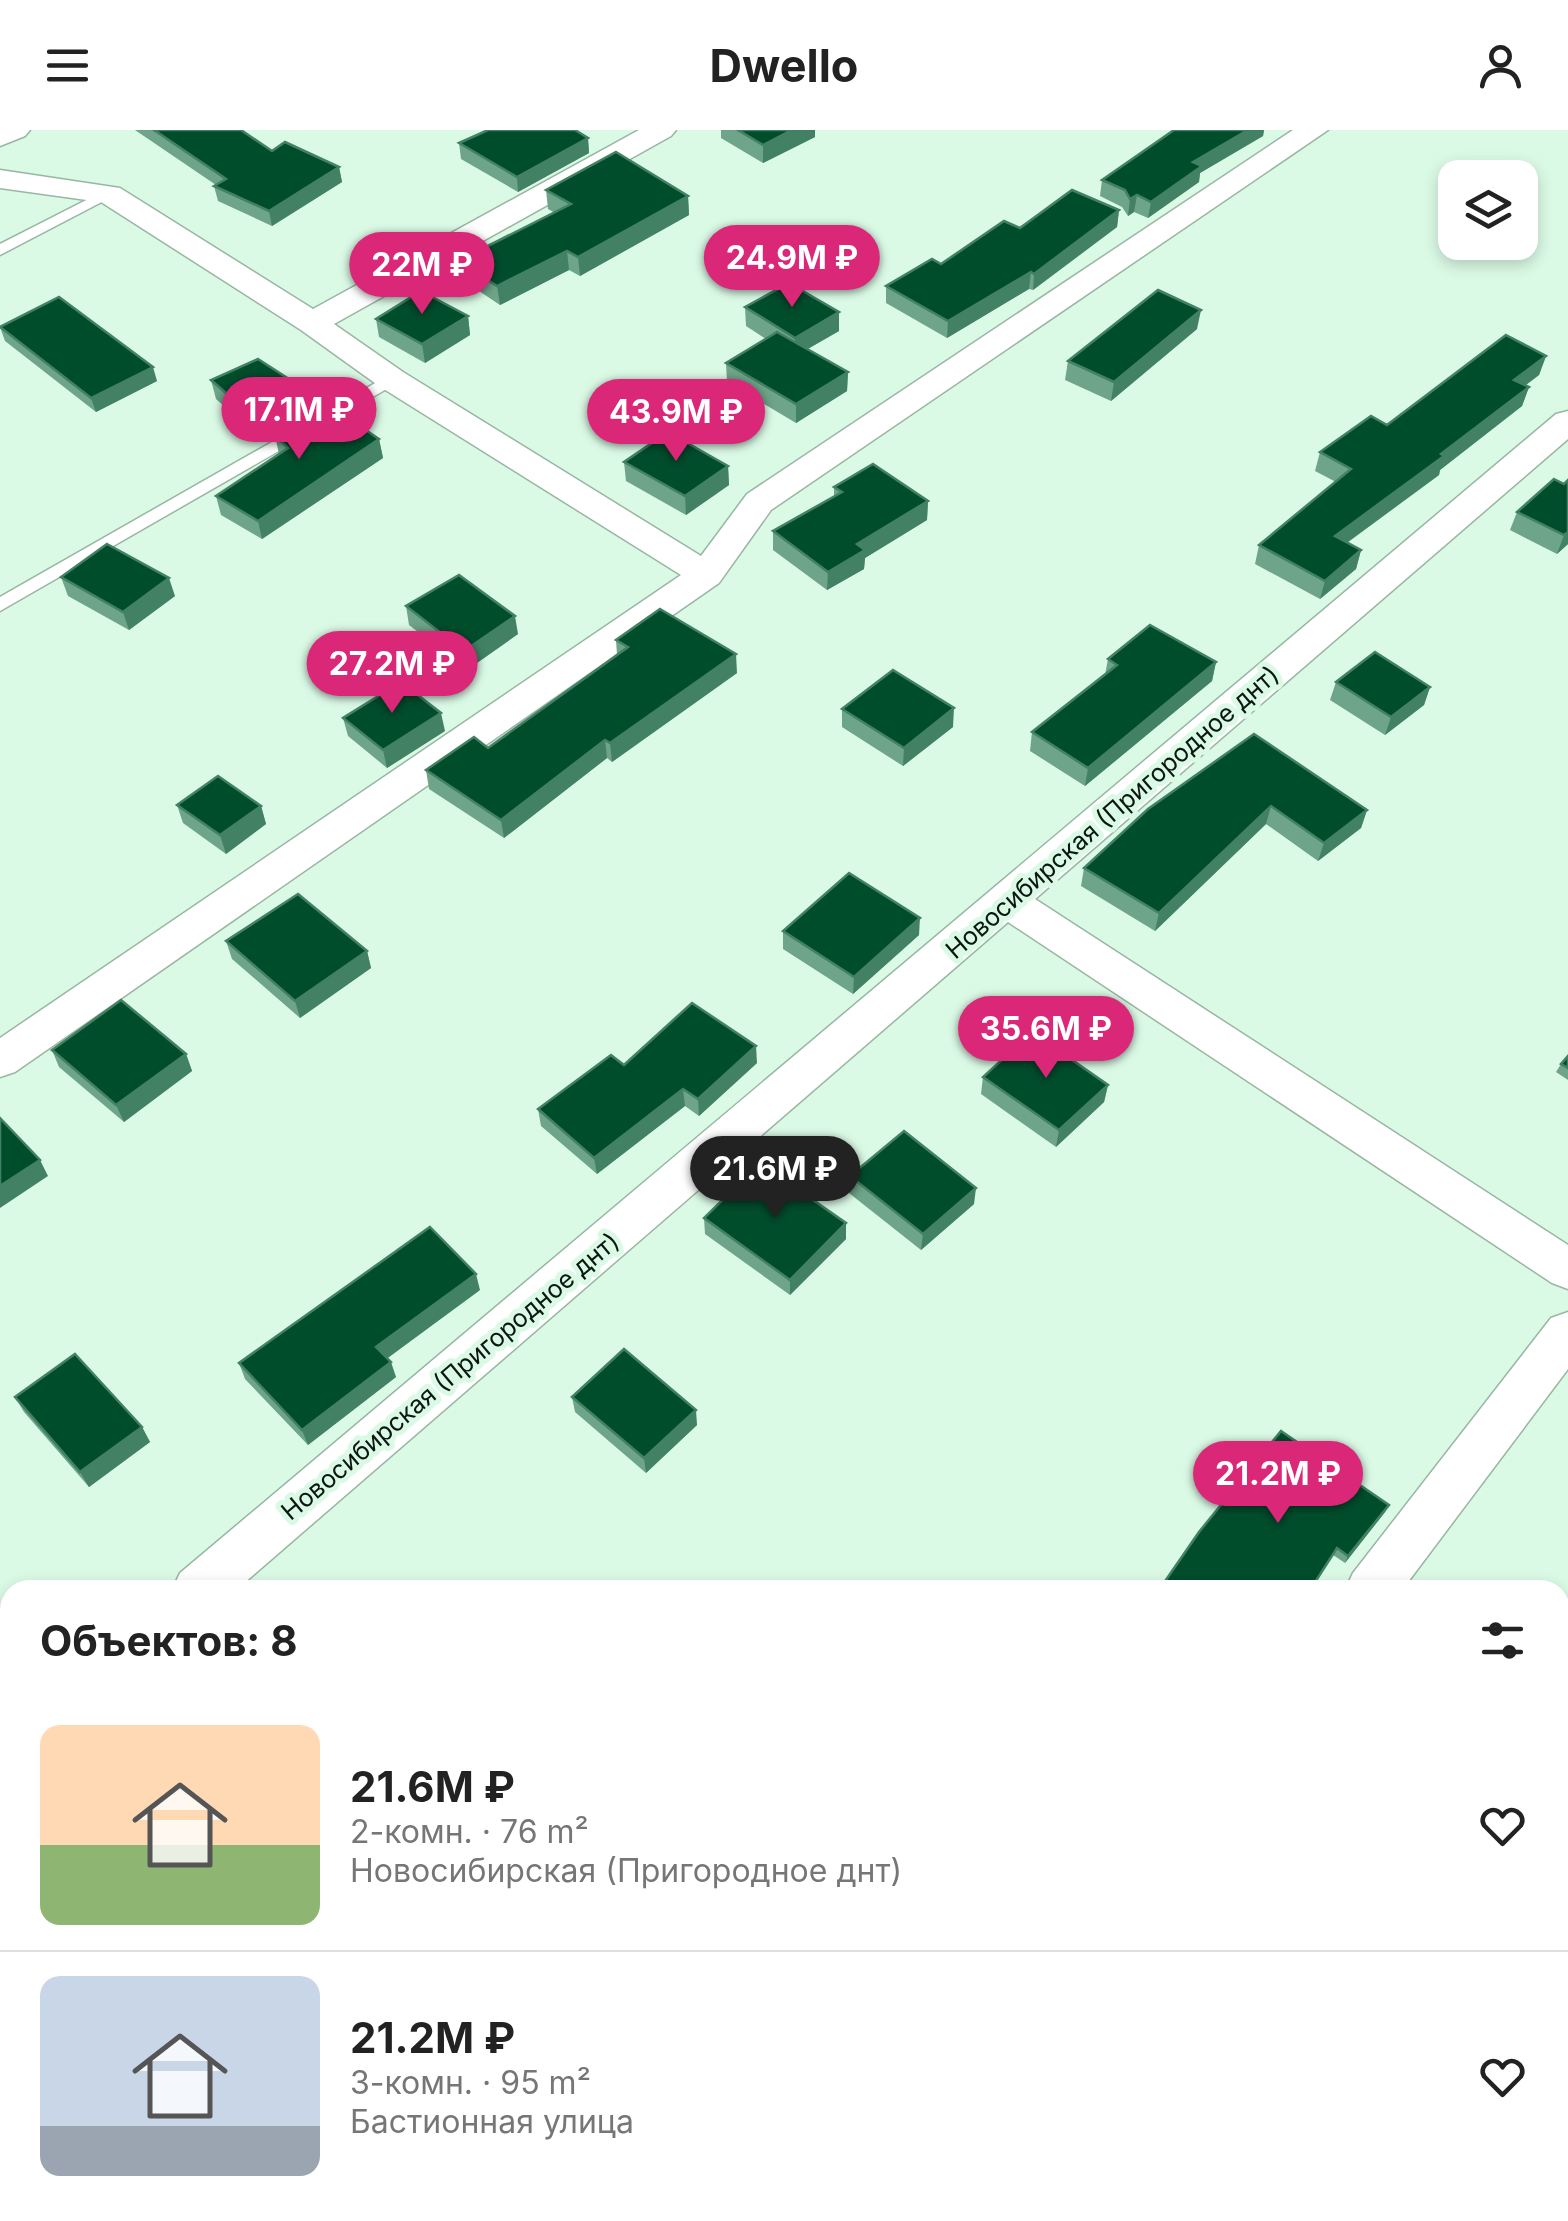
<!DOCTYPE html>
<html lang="ru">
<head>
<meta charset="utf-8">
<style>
	body { margin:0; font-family:Inter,sans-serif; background:#f6f6f6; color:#222; height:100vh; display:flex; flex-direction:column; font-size:38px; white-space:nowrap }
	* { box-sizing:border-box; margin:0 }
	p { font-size:32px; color:#767676 }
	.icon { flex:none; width:55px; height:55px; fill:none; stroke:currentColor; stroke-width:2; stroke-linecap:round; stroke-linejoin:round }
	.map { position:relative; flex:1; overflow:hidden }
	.details { position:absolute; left:0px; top:1450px; width:1570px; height:642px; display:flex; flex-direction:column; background:#fff; border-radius:30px 30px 0 0; box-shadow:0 5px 15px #0003 }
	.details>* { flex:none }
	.fabs { position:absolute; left:1438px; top:30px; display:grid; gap:20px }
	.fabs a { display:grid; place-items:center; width:100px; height:100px; border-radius:20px; background:#fff; box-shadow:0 5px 15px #0003; font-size:50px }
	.price { position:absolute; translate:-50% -85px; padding:0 22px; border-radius:35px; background:#db2777; color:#fff; font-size:32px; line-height:65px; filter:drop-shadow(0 2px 5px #0008) }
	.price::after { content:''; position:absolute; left:50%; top:60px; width:30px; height:22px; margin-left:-15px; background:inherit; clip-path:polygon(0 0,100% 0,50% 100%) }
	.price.active { background:#222; color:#fff }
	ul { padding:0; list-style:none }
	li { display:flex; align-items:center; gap:30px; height:250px; padding:0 40px }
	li+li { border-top:2px solid #e0e0e0 }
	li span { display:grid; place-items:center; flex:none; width:280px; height:200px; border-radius:20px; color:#555 }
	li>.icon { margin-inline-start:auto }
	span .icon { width:120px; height:120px; fill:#fffc; stroke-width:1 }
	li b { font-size:42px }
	h2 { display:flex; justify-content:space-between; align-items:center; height:120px; padding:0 40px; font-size:42px }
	header { display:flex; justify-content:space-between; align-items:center; height:130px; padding:0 40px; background:#fff; font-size:45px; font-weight:700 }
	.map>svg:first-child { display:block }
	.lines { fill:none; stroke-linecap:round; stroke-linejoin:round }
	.lane-casing { stroke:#98b6a3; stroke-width:3 }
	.street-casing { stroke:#98b6a3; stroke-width:3 }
	.lane { fill:#fff; fill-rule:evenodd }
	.street { fill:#fff; fill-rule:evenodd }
	.wall { fill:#6ea489 }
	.shaded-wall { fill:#428164 }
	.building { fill:#004d2c; stroke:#428164; stroke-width:2.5 }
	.labels { text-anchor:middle; stroke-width:10; stroke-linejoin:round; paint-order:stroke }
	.street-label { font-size:25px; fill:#0b1710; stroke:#dbfae6 }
</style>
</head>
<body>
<header><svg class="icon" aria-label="menu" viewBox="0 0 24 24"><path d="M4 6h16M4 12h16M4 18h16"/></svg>Dwello<svg class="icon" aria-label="person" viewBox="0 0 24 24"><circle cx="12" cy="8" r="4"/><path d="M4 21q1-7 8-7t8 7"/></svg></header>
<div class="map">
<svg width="1568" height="2091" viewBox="0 0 1568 2091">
	<rect width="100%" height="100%" fill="#dbfae6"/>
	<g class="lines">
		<defs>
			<g id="lane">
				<path d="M104,61l13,3 -117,61v-11z"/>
				<path d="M391,244l8,5 -2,4 -397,228v-14z"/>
			</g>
			<g id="street">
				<path d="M0,0h30l-5,6 -25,10z"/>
				<path d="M639,0h37l-5,6 -337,188 69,48 298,184 46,-62 546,-364h35l-557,380 -52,73 -704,489 -15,5v-39l681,-463 -302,-189 -78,-56 -200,-128 -101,-14v-18l120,18 193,121z"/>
				<path d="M1568,281v28l-533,460 533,346v44l-16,-6 -544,-361 -772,668h-64l8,-17 1376,-1159z"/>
				<path d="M1568,1182v57l-166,221h-57l8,-17 198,-255z"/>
				<path d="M10,1593v57l-10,4v-57z"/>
				<path d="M862,2082h63l-3,9h-63z"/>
			</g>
		</defs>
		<!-- lane casing -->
		<use href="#lane" class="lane-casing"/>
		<!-- street casing -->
		<use href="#street" class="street-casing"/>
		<!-- lane -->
		<use href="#lane" class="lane"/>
		<!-- street -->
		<use href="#street" class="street"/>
	</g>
	<!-- wall -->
	<g class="wall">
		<path d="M135,0h106l31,21 67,16 3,15 -70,44 -54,-25 -4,-15 2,-1z"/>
		<path d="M721,0h94v7l-52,26 -42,-25z"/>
		<path d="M1174,0h90l-1,6 -63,37 -1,9 -51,36 -14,-6 -6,4 -6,-9 -22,-11 2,-16z"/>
		<path d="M588,8l1,15 -71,39 -57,-33 -2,-16z"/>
		<path d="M546,60l142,6 1,19 -109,61 -11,-6 -69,35 -39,-26 -3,-18 97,-48 -7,-4z"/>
		<path d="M1119,80l-2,17 -84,63 -4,-1 -82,49 -61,-35v-17l55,-22 79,-36z"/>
		<path d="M745,177l94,5v19l-31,18 40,23 -1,19 -51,32 -69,-41 -1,-19 40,-24 -20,-13z"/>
		<path d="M468,186l2,19 -45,28 -46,-26 -3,-18z"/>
		<path d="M0,197l157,54 -61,31 -91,-71z"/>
		<path d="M1197,199l-86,72 -46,-21 3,-19z"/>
		<path d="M1546,226l-7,19 -13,10 3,2 -7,19 -82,64 -1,5 -92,68 14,7 -5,19 -36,30 -65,-35 4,-19 77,-63 -21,-11 5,-19z"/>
		<path d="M211,250l101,14 3,19 -51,29 -48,-43z"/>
		<path d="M275,306l104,3 4,19 -121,81 -41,-24 -5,-19 63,-42z"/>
		<path d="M624,332l104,4 1,19 -43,30 -60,-34z"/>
		<path d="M1564,354l4,60 -11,10 -47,-24 7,-18z"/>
		<path d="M834,357l94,14 -1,19 -62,38 -1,11 -37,21 -54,-40v-19l61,-35z"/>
		<path d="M61,447l114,19 -46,34 -61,-34z"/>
		<path d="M406,476l112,28 -51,36 -58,-45z"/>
		<path d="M616,510l121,33 -125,89 -5,-4 -103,80 -75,-49 -3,-19 62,-22 129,-93z"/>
		<path d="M1108,529l108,3 -4,19 -127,105 -55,-35 2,-19 73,-57z"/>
		<path d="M1336,552l94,5 -6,18 -39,30 -55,-35z"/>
		<path d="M842,579l111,18 -50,39 -61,-39z"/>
		<path d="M343,588l102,13 -58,37 -39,-32z"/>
		<path d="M1254,604l113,76 -6,18 -43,33 -52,-37 -111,107 -74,-45 3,-18z"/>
		<path d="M177,675l84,1 5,18 -40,30 -43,-31z"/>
		<path d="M783,801l136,4 -66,59 -70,-45z"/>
		<path d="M226,811l141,10 4,17 -71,50 -68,-59z"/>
		<path d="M52,920l134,4 6,17 -68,51 -65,-55z"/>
		<path d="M1568,926v24l-12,-8 5,-8z"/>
		<path d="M757,933l-58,53 -14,-10 -88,68 -56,-48 -3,-17 86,-44z"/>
		<path d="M983,947l125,8 -4,17 -48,45 -75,-53z"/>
		<path d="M850,1046l124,28 -53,46 -72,-57z"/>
		<path d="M704,1088l142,21 -56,56 -85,-61z"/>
		<path d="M480,1160l-93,68 9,19 -88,68 -63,-66 -6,-16z"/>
		<path d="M15,1267l127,30 8,15 -61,45 -65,-75z"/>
		<path d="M572,1267l125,28 -51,48 -71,-61z"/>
		<path d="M1385,1382l-40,51 -12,-8 -174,35z"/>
	</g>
	<!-- shaded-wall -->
	<g class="shaded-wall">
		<path d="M792,0h23v7l-52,26v-18z"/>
		<path d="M1248,0h16l-1,6 -63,37 -1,9 -51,36 3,-16 42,-40z"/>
		<path d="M588,8l1,15 -71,39 -1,-15z"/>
		<path d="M339,37l3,15 -70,44 -3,-15z"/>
		<path d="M1137,65l-3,17 -6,4 2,-17z"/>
		<path d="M688,66l1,19 -109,61 -2,-19z"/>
		<path d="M1119,80l-2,17 -84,63 1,-16z"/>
		<path d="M567,121l2,19 -69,35 -3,-19z"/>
		<path d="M1031,142l-2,17 -82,49 1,-17z"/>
		<path d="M1201,180l-4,19 -86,72 3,-19z"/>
		<path d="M839,182v19l-44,25v-18z"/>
		<path d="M468,186l2,19 -45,28 -3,-19z"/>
		<path d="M1546,226l-7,19 -31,23 6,-18z"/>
		<path d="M153,237l4,14 -61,31 -5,-14z"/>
		<path d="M848,242l-1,19 -51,32v-19z"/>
		<path d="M1529,257l-7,19 -82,64 -1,5 -109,80 5,-19z"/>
		<path d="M312,264l3,19 -51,29 -4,-19z"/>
		<path d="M379,309l4,19 -121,81 -4,-18z"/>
		<path d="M728,336l1,19 -43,30 -1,-19z"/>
		<path d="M928,371l-1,19 -62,38 -1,11 -37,21 1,-18 29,-28z"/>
		<path d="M1568,402v12l-11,10 7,-19z"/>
		<path d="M1361,420l-5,19 -36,30 5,-18z"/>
		<path d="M169,448l6,18 -46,34 -6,-18z"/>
		<path d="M515,486l3,18 -51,36 -3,-19z"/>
		<path d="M736,524l1,19 -125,89 -2,-19z"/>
		<path d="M1216,532l-4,19 -127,105 3,-18z"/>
		<path d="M1430,557l-6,18 -39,30 6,-18z"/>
		<path d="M954,578l-1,19 -50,39 1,-18z"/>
		<path d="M441,583l4,18 -58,37 -4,-18z"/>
		<path d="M605,610l2,18 -103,80 -3,-18z"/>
		<path d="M261,676l5,18 -40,30 -6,-19z"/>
		<path d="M1271,676l-5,18 -111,107 4,-18z"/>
		<path d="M1367,680l-6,18 -43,33 6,-18z"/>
		<path d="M920,788l-1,17 -66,59 1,-17z"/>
		<path d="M367,821l4,17 -71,50 -5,-17z"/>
		<path d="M756,916l1,17 -58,53 -1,-17z"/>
		<path d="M186,924l6,17 -68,51 -8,-17z"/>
		<path d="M1108,955l-4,17 -48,45 3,-17z"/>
		<path d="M683,959l2,17 -88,68 -3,-16z"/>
		<path d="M40,1030l8,16 -48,32v-22z"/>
		<path d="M976,1058l-2,16 -53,46 2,-16z"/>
		<path d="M846,1093v16l-56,56v-15z"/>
		<path d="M476,1144l4,16 -99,73 -5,-16z"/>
		<path d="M391,1232l5,15 -88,68 -6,-15z"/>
		<path d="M696,1280l1,15 -51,48 -2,-15z"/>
		<path d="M142,1297l8,15 -61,45 -9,-15z"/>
		<path d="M1389,1375l-4,7 -40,51 3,-7z"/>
	</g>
	<!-- building -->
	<g class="building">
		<path d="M154,0h87l31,21 13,-9 54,25 -70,44 -55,-25 12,-7z"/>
		<path d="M488,0h87l13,8 -71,39 -58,-34z"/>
		<path d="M738,0h54l-29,15z"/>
		<path d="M1174,0h74l-55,32 9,4 -51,36 -14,-7 -7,4 -5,-9 -23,-10z"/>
		<path d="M616,22l72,44 -110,61 -11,-6 -70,35 -39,-25 113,-57 -25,-14z"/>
		<path d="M1072,60l47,20 -85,64 -3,-2 -83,49 -62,-35 46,-27 9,5 63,-43 16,7z"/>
		<path d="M789,153l50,29 -44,26 -50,-31z"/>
		<path d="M1158,160l43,20 -87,72 -46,-21z"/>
		<path d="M421,161l47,25 -46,28 -46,-25z"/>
		<path d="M59,167l94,70 -62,31 -91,-71z"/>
		<path d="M777,202l71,40 -52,32 -70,-41z"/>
		<path d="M1506,205l40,21 -32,24 15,7 -88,67 3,2 -109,80 26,14 -36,31 -66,-36 92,-76 -31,-17 51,-36 16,9z"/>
		<path d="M258,229l54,35 -52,29 -49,-43z"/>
		<path d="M329,275l50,34 -121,82 -42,-25 72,-48 -13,-12z"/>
		<path d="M668,302l60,34 -43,30 -61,-34z"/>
		<path d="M873,334l55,37 -71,43 8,6 -37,22 -55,-41 69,-39 -8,-5z"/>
		<path d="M1554,349l10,5 4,-4v52l-4,3 -47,-23z"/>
		<path d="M107,414l62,34 -46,34 -62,-35z"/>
		<path d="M459,445l56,41 -51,35 -58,-45z"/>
		<path d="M660,479l76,45 -126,89 -5,-3 -104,80 -75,-50 48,-33 14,11 140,-101 -12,-7z"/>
		<path d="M1150,495l66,37 -128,106 -56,-36 85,-67 -9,-6z"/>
		<path d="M1375,522l55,35 -39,30 -55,-35z"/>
		<path d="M893,540l61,38 -50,40 -62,-39z"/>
		<path d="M401,552l40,31 -58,37 -40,-32z"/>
		<path d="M1254,604l113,76 -43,33 -53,-37 -112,107 -75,-45 64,-59z"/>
		<path d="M218,646l43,30 -41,29 -43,-30z"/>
		<path d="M849,743l71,45 -66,59 -71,-46z"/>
		<path d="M298,764l69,57 -72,50 -69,-60z"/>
		<path d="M121,870l65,54 -70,51 -64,-55z"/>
		<path d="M692,873l64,43 -58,53 -15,-10 -89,69 -56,-49 73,-54 13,10z"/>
		<path d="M1032,902l76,53 -49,45 -76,-53z"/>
		<path d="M1568,926v12l-7,-4z"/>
		<path d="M0,988l40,42 -40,26z"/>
		<path d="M904,1001l72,57 -53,46 -73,-58z"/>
		<path d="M760,1033l86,60 -56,57 -86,-62z"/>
		<path d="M430,1097l46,47 -100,73 15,15 -89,68 -63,-67z"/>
		<path d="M624,1219l72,61 -52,48 -72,-61z"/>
		<path d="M75,1224l67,73 -62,45 -65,-75z"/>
		<path d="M1281,1301l108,74 -41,51 -11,-8 -27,42h-151l40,-58z"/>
		<path d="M10,1682v93l-10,-11v-72z"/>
	</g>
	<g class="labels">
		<!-- street labels -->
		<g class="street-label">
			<text transform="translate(1112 682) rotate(-41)" y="9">Новосибирская (Пригородное днт)</text>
			<text transform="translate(450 1246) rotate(-40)" y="9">Новосибирская (Пригородное днт)</text>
		</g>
	</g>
</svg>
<div class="fabs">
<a><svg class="icon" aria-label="layers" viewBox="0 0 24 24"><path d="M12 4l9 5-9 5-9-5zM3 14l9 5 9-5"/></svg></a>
</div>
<b class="price" style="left:792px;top:180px">24.9M ₽</b>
<b class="price" style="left:422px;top:187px">22M ₽</b>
<b class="price" style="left:299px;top:332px">17.1M ₽</b>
<b class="price" style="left:676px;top:334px">43.9M ₽</b>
<b class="price" style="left:392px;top:586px">27.2M ₽</b>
<b class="price" style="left:1046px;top:951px">35.6M ₽</b>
<b class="price active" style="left:775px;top:1091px">21.6M ₽</b>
<b class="price" style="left:1278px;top:1396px">21.2M ₽</b>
<section class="details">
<h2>Объектов: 8<svg class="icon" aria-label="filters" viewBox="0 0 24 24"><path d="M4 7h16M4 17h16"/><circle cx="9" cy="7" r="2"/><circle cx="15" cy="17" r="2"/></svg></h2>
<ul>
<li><span style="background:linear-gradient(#ffd9b3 60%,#8fb573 0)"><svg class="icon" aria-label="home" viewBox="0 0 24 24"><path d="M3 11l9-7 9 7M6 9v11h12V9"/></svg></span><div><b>21.6M ₽</b><p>2-комн. · 76 m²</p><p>Новосибирская (Пригородное днт)</p></div><svg class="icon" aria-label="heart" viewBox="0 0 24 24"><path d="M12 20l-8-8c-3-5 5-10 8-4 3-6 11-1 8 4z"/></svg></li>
<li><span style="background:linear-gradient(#c9d6e8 75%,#9aa5b1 0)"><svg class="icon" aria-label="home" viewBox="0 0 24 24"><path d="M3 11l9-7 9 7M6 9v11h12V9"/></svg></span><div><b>21.2M ₽</b><p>3-комн. · 95 m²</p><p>Бастионная улица</p></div><svg class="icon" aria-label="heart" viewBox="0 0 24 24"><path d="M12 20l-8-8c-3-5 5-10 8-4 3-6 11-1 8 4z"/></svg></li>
</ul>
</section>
</div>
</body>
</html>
